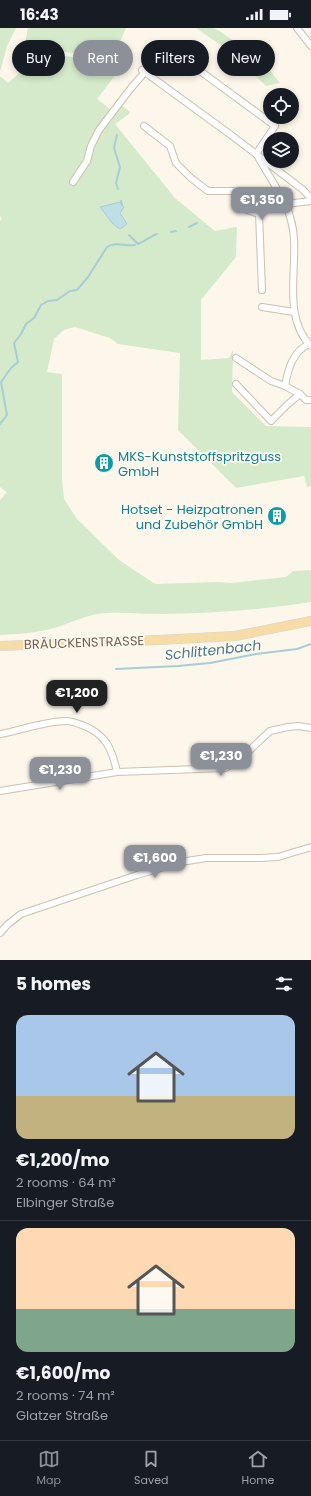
<!DOCTYPE html>
<html lang="en">
<head>
<meta charset="utf-8">
<style>
	body { margin:0; font-family:Poppins,sans-serif; background:#20242c; color:#f1f3f6; height:100vh; display:flex; flex-direction:column; font-size:15px; white-space:nowrap }
	* { box-sizing:border-box; margin:0 }
	p { font-size:13px; color:#9ea1a6 }
	.icon { flex:none; width:22px; height:22px; fill:none; stroke:currentColor; stroke-width:2; stroke-linecap:round; stroke-linejoin:round }
	.map { position:relative; height:932px; overflow:hidden }
	.side { display:flex; flex-direction:column; background:#171b24; flex:1 }
	.side>* { flex:none }
	.guide { position:absolute; left:12px; top:12px; width:287px; height:36px; display:flex; gap:8px }
	.fabs { position:absolute; left:263px; top:60px; display:grid; gap:8px }
	.fabs a { display:grid; place-items:center; width:36px; height:36px; border-radius:50%; background:#171b24; box-shadow:0 2px 6px #0003; font-size:20px }
	.price { position:absolute; translate:-50% -34px; padding:0 9px; border-radius:8px; background:#8c9099; color:#fff; font-size:13px; line-height:26px; filter:drop-shadow(0 1px 2px #0008) }
	.price::after { content:''; position:absolute; left:50%; top:24px; width:12px; height:9px; margin-left:-6px; background:inherit; clip-path:polygon(0 0,100% 0,50% 100%) }
	.price.selected { background:#222; color:#fff }
	ul { padding:0; list-style:none }
	li { display:grid; align-content:center; gap:8px; height:212px; padding:0 16px }
	li+li { border-top:1px solid #363941 }
	li span { display:grid; place-items:center; height:124px; border-radius:12px; color:#555 }
	li>.icon { margin-inline-start:auto }
	span .icon { width:72px; height:72px; fill:#fffc; stroke-width:1 }
	li b { font-size:17px }
	h2 { display:flex; justify-content:space-between; align-items:center; height:48px; padding:0 16px; font-size:17px }
	.chip { padding:0 14px; border-radius:18px; background:#171b24; box-shadow:0 2px 6px #0003; font-size:14px; line-height:36px }
	.chip.selected { background:#8c9099; color:#fff }
	.status { display:flex; justify-content:space-between; align-items:center; height:28px; padding:0 20px; background:#171b24; direction:ltr }
	.status svg { height:11px; fill:currentColor }
	.menu { display:flex; justify-content:space-around; align-items:center; height:56px; border-top:1px solid #363941; background:#171b24; font-size:11px; color:#9ea1a6 }
	.menu a { display:grid; justify-items:center; gap:2px }
	.menu .selected { color:#8c9099 }
	.map>svg:first-child { display:block }
	.green { fill:#d5eaca }
	.water { fill:#c0dee5; stroke:#a7cdd7 }
	.lines { fill:none; stroke-linecap:round; stroke-linejoin:round }
	.stream { stroke:#a7cdd7; stroke-width:2 }
	.minor-casing { stroke:#cebfb1; stroke-width:8 }
	.primary-casing { stroke:#d9d2ce; stroke-width:10 }
	.minor { stroke:#fff; stroke-width:6 }
	.primary { stroke:#f6dda8; stroke-width:9 }
	.labels { text-anchor:middle; stroke-width:3.5; stroke-linejoin:round; paint-order:stroke }
	.culture-label { font-size:13px; fill:#0d838f; stroke:#fefaf2; text-anchor:start }
	.street-label { font-size:13px; fill:#775f4f; stroke:#fefaf2 }
	.water-label { font-size:14px; font-style:italic; fill:#497a89; stroke:#fefaf2 }
</style>
</head>
<body>
<div class="status"><b>16:43</b><svg viewBox="0 0 49 12"><path d="M0 12V9h3v3zM5 12V6h3v6zM10 12V3h3v9zM15 12V0h3v12zM26 1h20v11H26zM47 4h2v5h-2z"/></svg></div>
<div class="map">
<svg width="311" height="932" viewBox="0 0 311 932">
	<rect width="100%" height="100%" fill="#fcf6eb"/>
	<!-- green -->
	<g class="green">
		<path d="M0,0h16l-9,18 -7,26z"/>
		<path d="M28,0h98l-13,29 -76,-8h-13z"/>
		<path d="M196,0h18l7,4 43,31 16,20 -14,3 -34,-33z"/>
		<path d="M34,24l79,10 10,3 -26,34 17,13 6,-8 10,8 -1,2 -14,10 60,74 40,33 22,-4 -1,30 -35,43v60l28,-2 4,-8 -1,42 34,34 45,1v59l-4,1 -3,-11 -68,12 -58,-58 2,-77 -62,-9 -8,-6 -35,-11 -11,3 -10,9 -7,33 15,2v106l2,19 13,20 42,41 36,24 63,-2 14,1 54,-6 7,-6 18,-1v32c-50,8 -99,11 -149,12 -18,0 -37,-2 -55,-1 -18,0 -35,10 -53,15 -17,5 -36,6 -54,7v-135l7,-8 -7,-5v-266l2,-2 -2,-3v-140l8,7 15,-13z"/>
	</g>
	<!-- water -->
	<path class="water" d="M120,174l4,5 -4,6 7,11 -7,5 -7,-5 -13,-17z"/>
	<g class="lines">
		<!-- stream -->
		<g class="stream">
			<path d="M117,107l-3,13 6,19 -4,16 2,6"/>
			<path d="M121,173l1,4"/>
			<path d="M189,199l8,-4"/>
			<path d="M171,204l5,-1"/>
			<path d="M129,207l9,9c7,-3 13,-8 19,-10"/>
			<path d="M0,396l7,-9 -6,-33 10,-14 7,-6 -4,-19 7,-9 5,-10 8,-6 7,-13 7,-4 9,-1 13,-9 7,-1 11,-13 19,-30c9,-6 18,0 28,-2"/>
			<path d="M116,641l62,-3 32,-3 46,-9 41,-5 14,-5"/>
		</g>
		<defs>
			<g id="minor">
				<path d="M297,0l14,18"/>
				<path d="M196,40l79,58 -19,28"/>
				<path d="M142,42l89,65 71,54 9,9"/>
				<path d="M144,98l26,20 6,17 15,15 17,13h26l7,6 3,10 3,3 9,3 17,-6 13,-3c4,12 8,23 8,36 2,34 -10,80 17,106"/>
				<path d="M258,129l28,47 25,-3"/>
				<path d="M73,154l14,-21 4,-15 8,-16 32,-42 14,-16"/>
				<path d="M259,185l3,77"/>
				<path d="M262,279l32,5"/>
				<path d="M309,316c-17,8 -21,26 -24,42l15,8 6,6h5"/>
				<path d="M236,330l35,23 14,5"/>
				<path d="M236,356l35,37 16,-16 13,-11"/>
				<path d="M0,706c22,-4 45,-13 67,-13 5,0 11,3 15,4 24,9 30,24 35,47"/>
				<path d="M0,763l117,-19 108,-4 12,-6 33,-31 18,-4 10,-1 13,2"/>
				<path d="M0,905l7,-8 14,-11 116,-39 44,-13 25,-4h54l18,-1 33,-10"/>
			</g>
			<path id="primary" d="M0,618l158,-6 77,-4 76,-15"/>
		</defs>
		<!-- minor casing -->
		<use href="#minor" class="minor-casing"/>
		<!-- primary casing -->
		<use href="#primary" class="primary-casing"/>
		<!-- minor -->
		<use href="#minor" class="minor"/>
		<!-- primary -->
		<use href="#primary" class="primary"/>
	</g>
	<!-- icons -->
	<defs>
		<symbol id="building-disc" viewBox="-11 -11 22 22"><circle r="9.5" fill="#0f9aa8" stroke="#fefaf2"/><path d="M-4-6H4V6H1V3H-1V6H-4ZM-2.5-4.3h1.7v1.8h-1.7ZM.8-4.3h1.7v1.8H.8ZM-2.5-1h1.7V.8h-1.7ZM.8-1h1.7V.8H.8Z" fill="#fff"/></symbol>
	</defs>
	<g fill-rule="evenodd">
		<use href="#building-disc" x="93" y="424" width="22" height="22"/>
		<use href="#building-disc" x="266" y="477" width="22" height="22"/>
	</g>
	<g class="labels">
		<!-- culture labels -->
		<g class="culture-label">
			<text x="118" y="433">MKS-Kunststoffspritzguss<tspan x="118" dy="15">GmbH</tspan></text>
			<text x="263" y="486" text-anchor="end">Hotset - Heizpatronen<tspan x="263" dy="15">und Zubehör GmbH</tspan></text>
		</g>
		<!-- street labels -->
		<g class="street-label">
			<text transform="translate(84 614) rotate(-2)" y="5">BRÄUCKENSTRASSE</text>
		</g>
		<!-- water labels -->
		<g class="water-label">
			<text transform="translate(213 622) rotate(-6)" y="5">Schlittenbach</text>
		</g>
	</g>
</svg>
<div class="fabs">
<a><svg class="icon" aria-label="locate" viewBox="0 0 24 24"><circle cx="12" cy="12" r="6"/><path d="M12 2v4M12 18v4M2 12h4M18 12h4"/></svg></a>
<a><svg class="icon" aria-label="layers" viewBox="0 0 24 24"><path d="M12 4l9 5-9 5-9-5zM3 14l9 5 9-5"/></svg></a>
</div>
<b class="price" style="left:262px;top:193px">€1,350</b>
<b class="price selected" style="left:77px;top:686px">€1,200</b>
<b class="price" style="left:221px;top:749px">€1,230</b>
<b class="price" style="left:60px;top:763px">€1,230</b>
<b class="price" style="left:155px;top:851px">€1,600</b>
<div class="guide">
<a class="chip">Buy</a>
<a class="chip selected">Rent</a>
<a class="chip">Filters</a>
<a class="chip">New</a>
</div>
</div>
<section class="side">
<h2>5 homes<svg class="icon" aria-label="filters" viewBox="0 0 24 24"><path d="M4 7h16M4 17h16"/><circle cx="9" cy="7" r="2"/><circle cx="15" cy="17" r="2"/></svg></h2>
<ul>
<li><span style="background:linear-gradient(#a9c7e8 65%,#c2b280 0)"><svg class="icon" aria-label="home" viewBox="0 0 24 24"><path d="M3 11l9-7 9 7M6 9v11h12V9"/></svg></span><div><b>€1,200/mo</b><p>2 rooms · 64 m²</p><p>Elbinger Straße</p></div></li>
<li><span style="background:linear-gradient(#ffd9b3 65%,#7fa58c 0)"><svg class="icon" aria-label="home" viewBox="0 0 24 24"><path d="M3 11l9-7 9 7M6 9v11h12V9"/></svg></span><div><b>€1,600/mo</b><p>2 rooms · 74 m²</p><p>Glatzer Straße</p></div></li>
</ul>
</section>
<nav class="menu">
<a class="selected"><svg class="icon" aria-label="map" viewBox="0 0 24 24"><path d="M3 6l6-2 6 2 6-2v14l-6 2-6-2-6 2zM9 4v14M15 6v14"/></svg>Map</a>
<a><svg class="icon" aria-label="saved" viewBox="0 0 24 24"><path d="M7 4h10v16l-5-4-5 4z"/></svg>Saved</a>
<a><svg class="icon" aria-label="home" viewBox="0 0 24 24"><path d="M3 11l9-7 9 7M6 9v11h12V9"/></svg>Home</a>
</nav>
</body>
</html>
